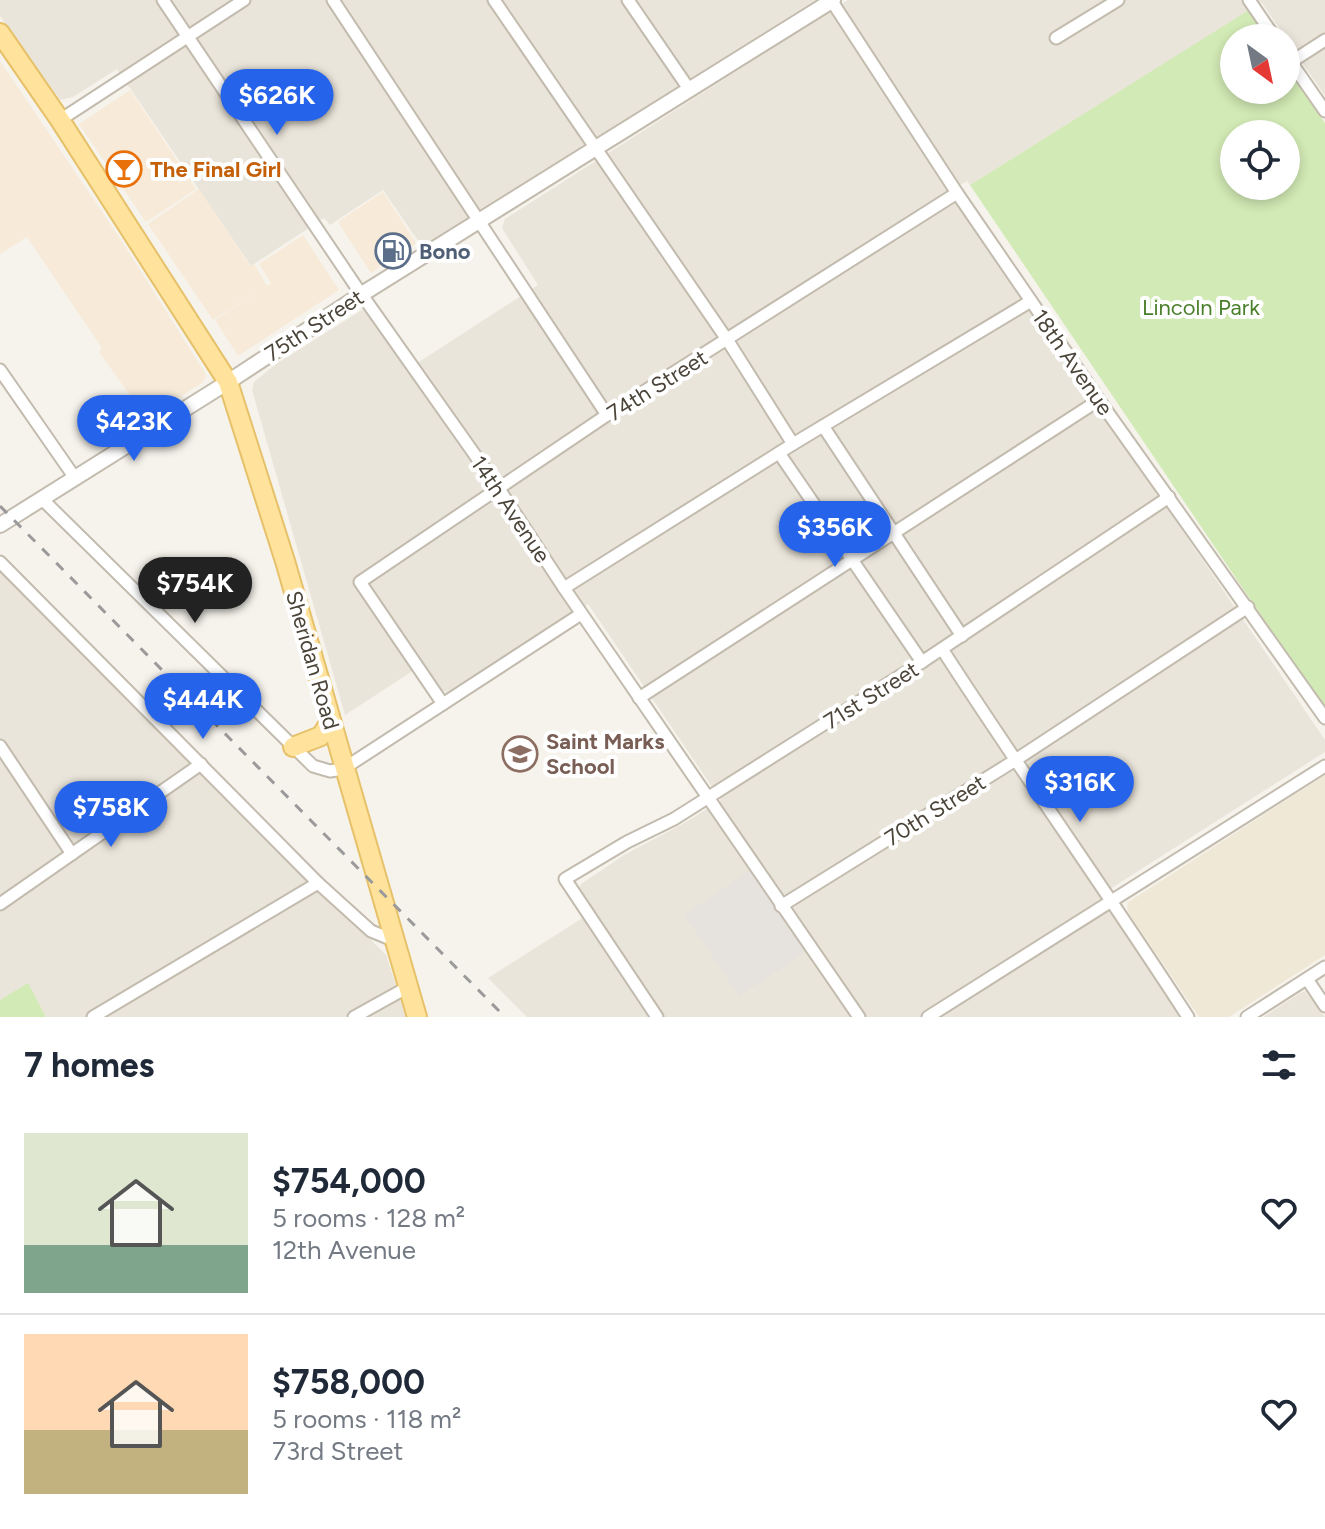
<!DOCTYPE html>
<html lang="en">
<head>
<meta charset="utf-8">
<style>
	body { margin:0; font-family:Figtree,sans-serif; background:#f2f2f3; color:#1f2937; height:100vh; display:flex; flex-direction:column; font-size:30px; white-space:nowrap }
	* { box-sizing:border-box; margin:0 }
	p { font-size:26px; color:#747a83 }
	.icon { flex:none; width:44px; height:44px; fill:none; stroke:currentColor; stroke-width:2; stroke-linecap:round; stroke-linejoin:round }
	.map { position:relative; height:1017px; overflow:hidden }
	.drawer { display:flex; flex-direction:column; background:#fff; flex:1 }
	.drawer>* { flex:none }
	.needle { width:52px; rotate:147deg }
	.fabs { position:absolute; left:1220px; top:24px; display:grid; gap:16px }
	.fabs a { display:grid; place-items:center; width:80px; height:80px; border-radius:50%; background:#fff; box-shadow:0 4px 12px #0003; font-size:40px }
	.price { position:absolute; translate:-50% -68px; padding:0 18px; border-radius:28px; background:#2563eb; color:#fff; font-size:26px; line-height:52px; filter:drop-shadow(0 2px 4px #0008) }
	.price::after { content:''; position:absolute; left:50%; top:48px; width:24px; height:18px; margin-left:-12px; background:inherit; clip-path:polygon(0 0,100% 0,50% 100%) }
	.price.current { background:#222; color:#fff }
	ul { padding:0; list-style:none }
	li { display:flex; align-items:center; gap:24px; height:200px; padding:0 24px }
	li+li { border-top:2px solid #e0e1e3 }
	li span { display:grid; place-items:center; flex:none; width:224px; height:160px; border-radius:0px; color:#555 }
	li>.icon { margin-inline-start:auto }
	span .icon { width:96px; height:96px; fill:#fffc; stroke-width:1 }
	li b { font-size:34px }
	h2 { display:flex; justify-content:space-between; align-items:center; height:96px; padding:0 24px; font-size:34px }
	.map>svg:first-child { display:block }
	.residential { fill:#eae5da }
	.commercial { fill:#f7ead8 }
	.industrial { fill:#e6e2dd }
	.education { fill:#efe8d6 }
	.green { fill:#d2eab5; fill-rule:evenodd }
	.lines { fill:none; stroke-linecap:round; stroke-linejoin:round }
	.minor-casing { stroke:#c2bbae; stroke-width:15 }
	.tertiary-casing { stroke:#c2bbae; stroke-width:18 }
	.primary-casing { stroke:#e6c16a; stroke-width:22 }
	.minor { stroke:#fff; stroke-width:11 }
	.tertiary { stroke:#fff; stroke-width:14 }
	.primary { stroke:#ffe39c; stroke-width:18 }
	.rail { stroke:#9a9a9a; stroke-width:3; stroke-dasharray:10 10; stroke-linecap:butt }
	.labels { text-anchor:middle; stroke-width:8; stroke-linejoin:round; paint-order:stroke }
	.food-label { font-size:22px; font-weight:bold; fill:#c56008; stroke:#fff; text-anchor:start }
	.service-label { font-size:22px; font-weight:bold; fill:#4e5e75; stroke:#fff; text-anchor:start }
	.park-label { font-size:22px; fill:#4a7f2a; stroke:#fff }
	.street-label { font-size:22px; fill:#4b4439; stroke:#fff }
	.education-label { font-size:22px; font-weight:bold; fill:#785e54; stroke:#fff; text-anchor:start }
</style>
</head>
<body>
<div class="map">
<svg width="1325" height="1017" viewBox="0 0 1325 1017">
	<rect width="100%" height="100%" fill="#f6f3ec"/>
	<!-- residential -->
	<g class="residential">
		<path d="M0,0h815l-392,248 -40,-58 -53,35 -6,-7 -73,48 -134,-197 -44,28 -13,3 -60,-84z"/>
		<path d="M848,0h477v96l-63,-93 -292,182 -3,-4 -16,9 374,550v12l-223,142 82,123h-657l-39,-39 104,-66 -13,-22 2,-6 43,-29 64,-34 33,-21 -133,-196 -137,86 -5,2 -7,-3 -17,-24 -77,50 -93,-325 2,-8 22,-18 86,-54 7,4 39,55 130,-84 -36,-57 3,-9z"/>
		<path d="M0,567l386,388 20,62h-360l-18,-33 -28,16z"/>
		<path d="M1305,991l20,26h-62l37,-24z"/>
	</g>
	<!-- commercial -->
	<g class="commercial">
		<path d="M0,61l121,179 84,133 1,3 -3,6 -47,30 -6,11 -51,-71 3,-4 -75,-111 -27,17z"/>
		<path d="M130,90l66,99 -50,33 -67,-98z"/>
		<path d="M199,189l51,77 4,-2 13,22 4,-3 -12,-19 44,-29 36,55 -101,66 -23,-36 45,-30 -47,30 -65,-96z"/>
		<path d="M383,192l33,51 -45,30 -33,-51z"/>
	</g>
	<!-- industrial -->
	<path class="industrial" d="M750,870l56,82 -67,44 -55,-81z"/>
	<!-- education -->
	<path class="education" d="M1325,775v180l-96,62h-30l-71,-105 -1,-9z"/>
	<!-- green -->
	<g class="green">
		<path d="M1249,10l19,28h-34v52h52v-25l39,58v587l-355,-525zM1234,134h52v52h-52z"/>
		<path d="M28,983l18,34h-46v-17z"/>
	</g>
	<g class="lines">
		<defs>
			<g id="minor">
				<path d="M163,0l192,285 144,204 65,99 295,429"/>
				<path d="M333,0l274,415"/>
				<path d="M494,0l234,341 65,103"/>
				<path d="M628,0l61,89"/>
				<path d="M831,0l126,193 142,207 226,318"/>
				<path d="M1249,0l26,38"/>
				<path d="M1056,38l62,-38"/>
				<path d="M1286,55l39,56"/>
				<path d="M1291,62l34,-22"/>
				<path d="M60,120l184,-120"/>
				<path d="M0,370l75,108"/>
				<path d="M823,426l139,210"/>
				<path d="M779,453l143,209"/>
				<path d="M41,498l272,268 17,5 13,-2 238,-155"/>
				<path d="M0,562l318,321 53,48 22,9"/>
				<path d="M564,588l229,-144 238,-143"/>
				<path d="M942,649c80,124 166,244 246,368"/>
				<path d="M639,698l460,-298"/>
				<path d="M443,704l-83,-122 247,-167 350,-222"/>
				<path d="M0,746l72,108"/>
				<path d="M0,904l201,-140"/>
				<path d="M781,906l233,-145 234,-154"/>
				<path d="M1307,979l18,27"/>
				<path d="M93,1017l225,-134"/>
				<path d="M354,1017l54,-30"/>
				<path d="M657,1017l-92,-138 62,-37 47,-23 248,-157 247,-165"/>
				<path d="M928,1017l397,-251"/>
				<path d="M1247,1017l78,-50"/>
			</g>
			<path id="tertiary" d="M0,525l228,-143 134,-88 471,-294"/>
			<g id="primary">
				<path d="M0,33l60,87 168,262 57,179 132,456"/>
				<path d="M293,747l28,-11 9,-14"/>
			</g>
		</defs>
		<!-- minor casing -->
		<use href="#minor" class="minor-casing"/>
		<!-- tertiary casing -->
		<use href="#tertiary" class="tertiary-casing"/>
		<!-- primary casing -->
		<use href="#primary" class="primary-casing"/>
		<!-- minor -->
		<use href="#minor" class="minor"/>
		<!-- tertiary -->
		<use href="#tertiary" class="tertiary"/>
		<!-- primary -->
		<use href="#primary" class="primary"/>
		<!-- rail -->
		<path class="rail" d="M0,506l505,511"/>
	</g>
	<!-- icons -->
	<defs>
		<symbol id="bar-ring" viewBox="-11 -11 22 22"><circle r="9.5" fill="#fff" stroke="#e8710a" stroke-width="1.5"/><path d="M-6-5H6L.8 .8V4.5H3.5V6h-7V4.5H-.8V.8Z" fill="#e8710a"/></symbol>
		<symbol id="fuel-ring" viewBox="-11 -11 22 22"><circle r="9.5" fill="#fff" stroke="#5c6f8a" stroke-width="1.5"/><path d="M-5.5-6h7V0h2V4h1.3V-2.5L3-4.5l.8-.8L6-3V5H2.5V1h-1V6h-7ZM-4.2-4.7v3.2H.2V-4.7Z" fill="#5c6f8a"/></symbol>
		<symbol id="school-ring" viewBox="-11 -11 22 22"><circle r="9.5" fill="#fff" stroke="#8d6e63" stroke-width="1.5"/><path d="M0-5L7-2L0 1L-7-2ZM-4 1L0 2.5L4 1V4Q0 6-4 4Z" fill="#8d6e63"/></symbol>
	</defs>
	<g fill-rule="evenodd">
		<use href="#bar-ring" x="104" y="149" width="40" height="40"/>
		<use href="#fuel-ring" x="373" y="231" width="40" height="40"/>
		<use href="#school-ring" x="500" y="734" width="40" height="40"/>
	</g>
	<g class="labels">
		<!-- food labels -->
		<g class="food-label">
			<text x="150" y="177">The Final Girl</text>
		</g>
		<!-- service labels -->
		<g class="service-label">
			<text x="419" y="259">Bono</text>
		</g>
		<!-- park labels -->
		<g class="park-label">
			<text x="1201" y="315">Lincoln Park</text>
		</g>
		<!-- street labels -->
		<g class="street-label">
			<text transform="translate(314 325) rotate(-33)" y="8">75th Street</text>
			<text transform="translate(1073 362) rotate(55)" y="8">18th Avenue</text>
			<text transform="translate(657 385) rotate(-32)" y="8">74th Street</text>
			<text transform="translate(511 509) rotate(56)" y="8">14th Avenue</text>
			<text transform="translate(313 660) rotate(74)" y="8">Sheridan Road</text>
			<text transform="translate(871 695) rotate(-32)" y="8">71st Street</text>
			<text transform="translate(935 810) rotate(-32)" y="8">70th Street</text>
		</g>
		<!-- education labels -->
		<g class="education-label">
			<text x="546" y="749">Saint Marks<tspan x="546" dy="25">School</tspan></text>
		</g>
	</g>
</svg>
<div class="fabs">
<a><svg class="needle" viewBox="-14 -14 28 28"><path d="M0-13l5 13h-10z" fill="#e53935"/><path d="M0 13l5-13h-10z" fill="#747a83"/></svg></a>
<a><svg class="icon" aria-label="locate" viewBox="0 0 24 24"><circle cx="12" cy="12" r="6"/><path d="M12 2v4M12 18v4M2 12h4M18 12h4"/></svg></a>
</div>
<b class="price" style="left:277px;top:137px">$626K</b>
<b class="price" style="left:134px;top:463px">$423K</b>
<b class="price" style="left:835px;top:569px">$356K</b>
<b class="price current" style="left:195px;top:625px">$754K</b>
<b class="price" style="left:203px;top:741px">$444K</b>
<b class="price" style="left:1080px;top:824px">$316K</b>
<b class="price" style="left:111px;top:849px">$758K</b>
</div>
<section class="drawer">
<h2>7 homes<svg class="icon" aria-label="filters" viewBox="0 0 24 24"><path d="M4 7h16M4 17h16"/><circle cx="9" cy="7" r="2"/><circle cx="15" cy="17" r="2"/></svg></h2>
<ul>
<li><span style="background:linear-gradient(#dfe7d0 70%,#7fa58c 0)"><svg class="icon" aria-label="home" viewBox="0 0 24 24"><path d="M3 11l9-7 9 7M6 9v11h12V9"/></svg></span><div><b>$754,000</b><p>5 rooms · 128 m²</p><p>12th Avenue</p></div><svg class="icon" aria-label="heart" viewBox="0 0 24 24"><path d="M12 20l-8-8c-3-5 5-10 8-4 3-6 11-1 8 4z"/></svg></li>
<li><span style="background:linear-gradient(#ffd9b3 60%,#c2b280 0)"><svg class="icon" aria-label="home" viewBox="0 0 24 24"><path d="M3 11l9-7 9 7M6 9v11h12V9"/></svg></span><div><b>$758,000</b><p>5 rooms · 118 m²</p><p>73rd Street</p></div><svg class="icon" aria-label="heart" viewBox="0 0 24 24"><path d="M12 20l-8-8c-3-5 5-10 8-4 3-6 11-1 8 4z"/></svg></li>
</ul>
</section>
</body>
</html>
